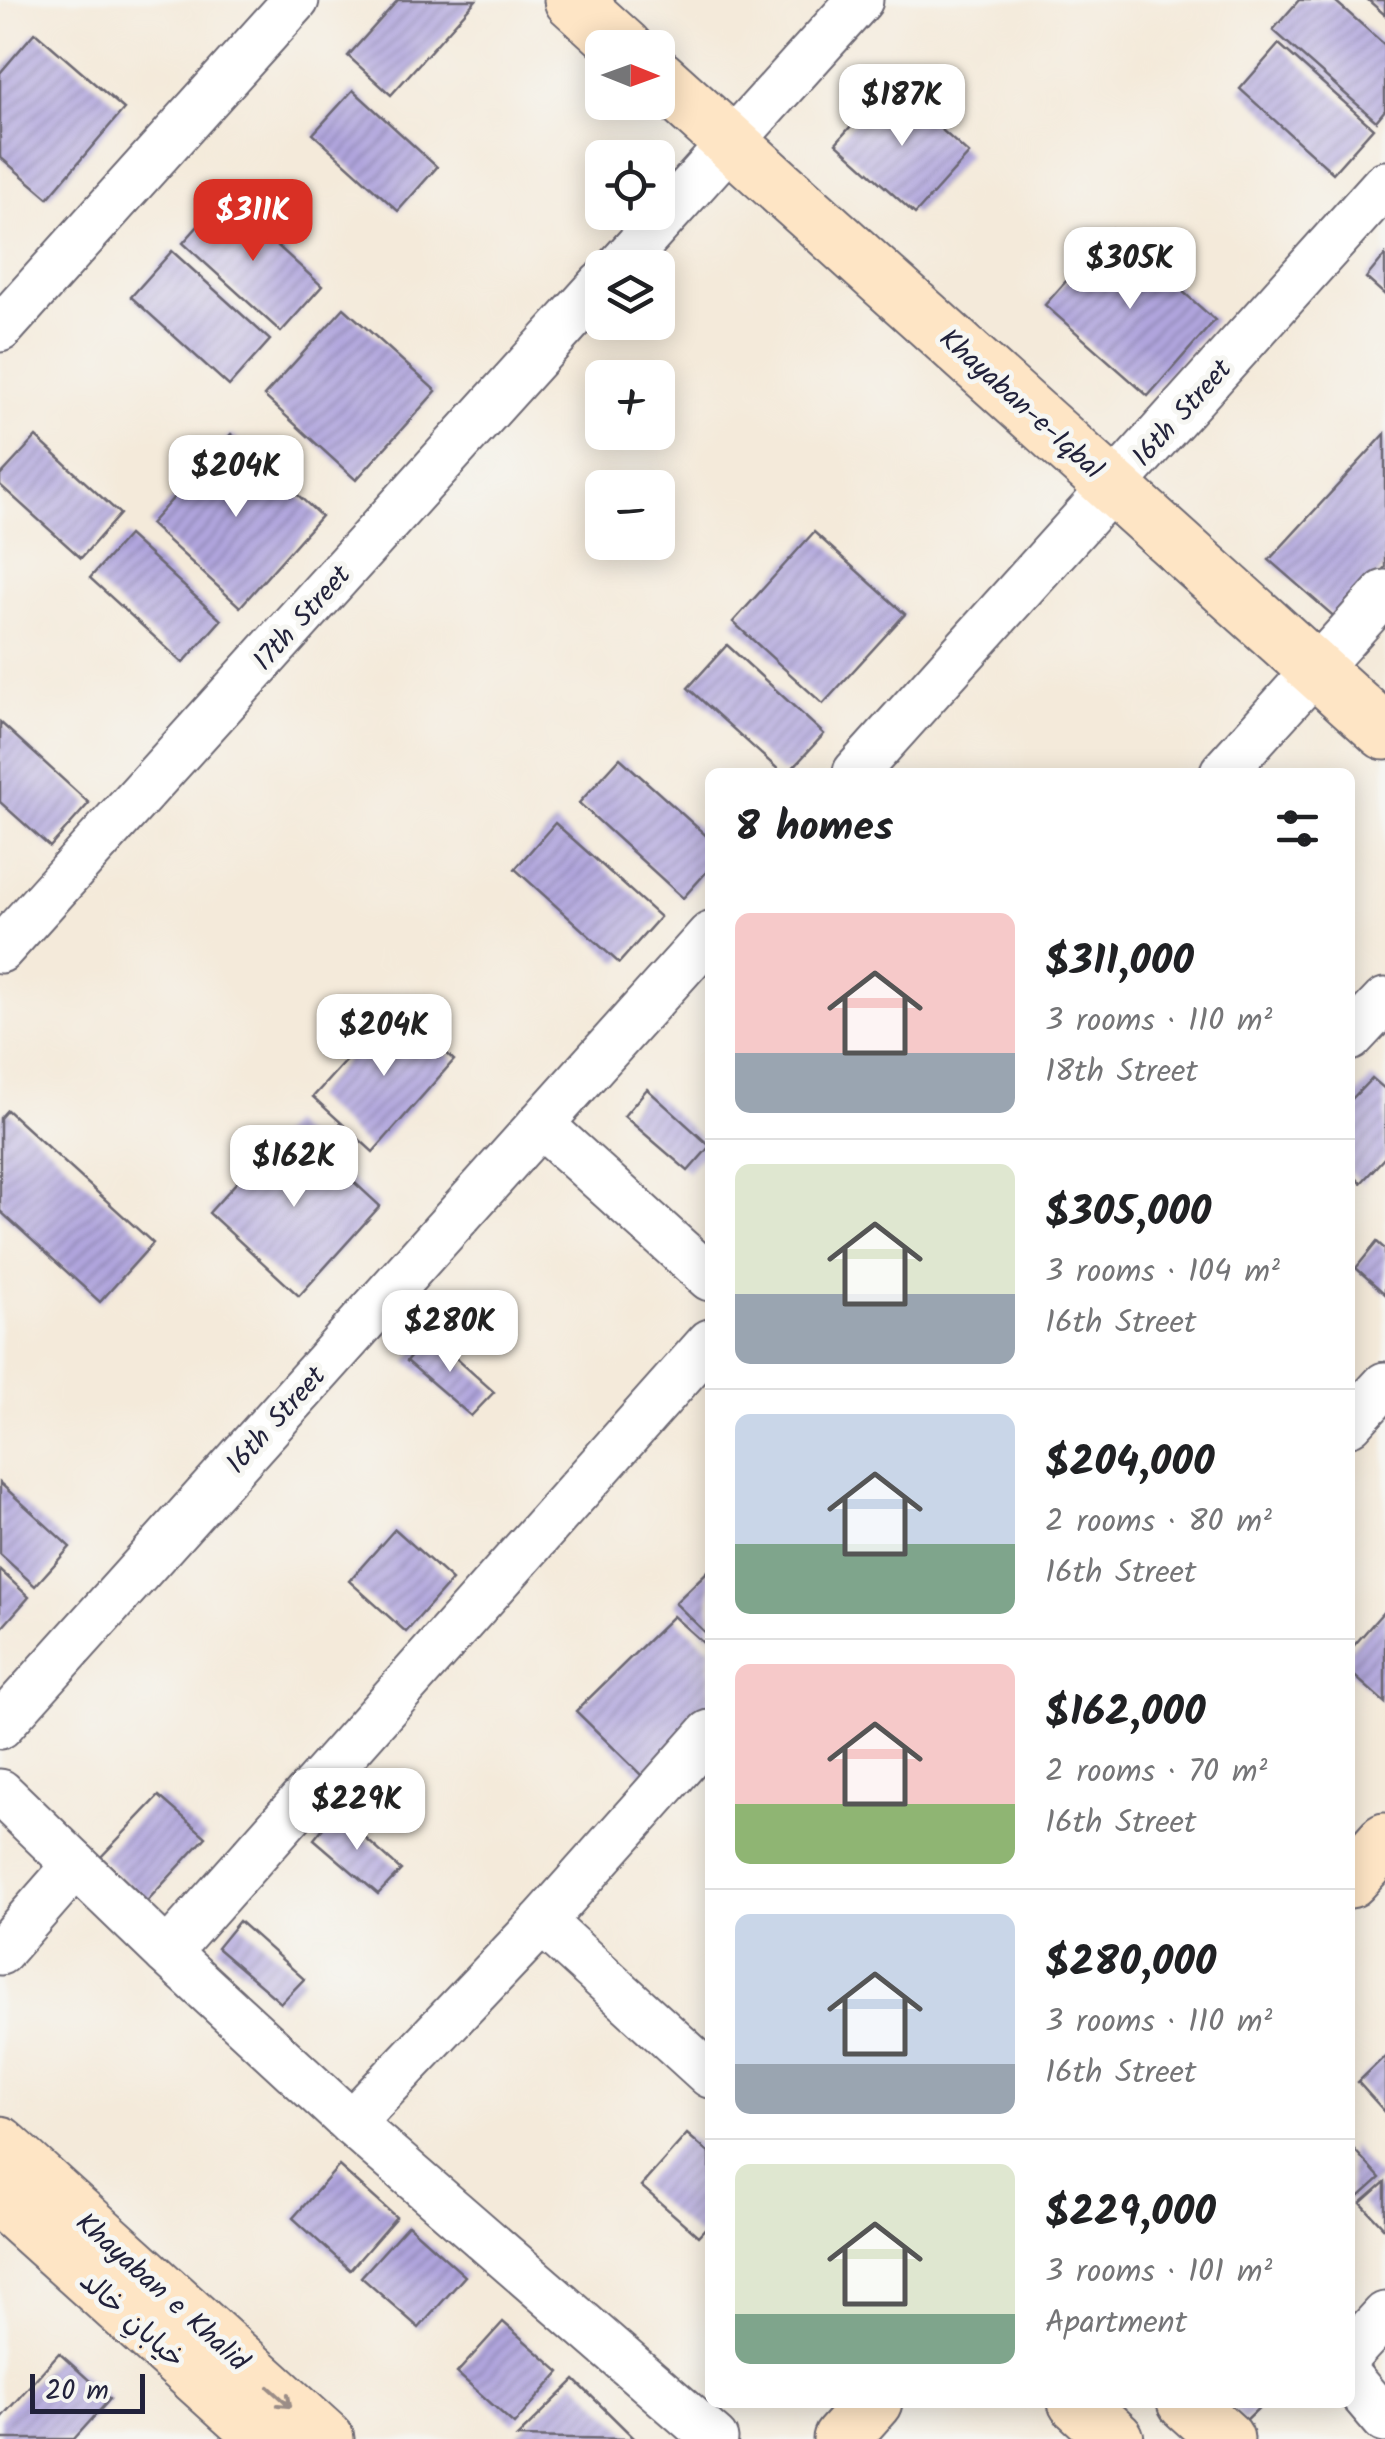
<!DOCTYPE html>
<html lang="en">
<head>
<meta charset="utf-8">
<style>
	body { margin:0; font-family:Kalam,"Playpen Sans Arabic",sans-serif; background:#f2f2f2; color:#202124; height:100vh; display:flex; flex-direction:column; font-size:38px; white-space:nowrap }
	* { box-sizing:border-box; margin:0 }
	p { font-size:32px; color:#757577 }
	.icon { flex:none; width:55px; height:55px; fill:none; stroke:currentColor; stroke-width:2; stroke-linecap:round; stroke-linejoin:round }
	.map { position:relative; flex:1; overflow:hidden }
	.drawer { position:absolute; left:705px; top:768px; width:650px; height:1640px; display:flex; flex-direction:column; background:#fff; border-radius:15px; box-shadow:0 5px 25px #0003 }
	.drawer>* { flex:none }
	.needle { width:65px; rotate:91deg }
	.tools { position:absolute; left:585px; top:30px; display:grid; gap:20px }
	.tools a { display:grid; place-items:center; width:90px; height:90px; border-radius:15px; background:#fff; box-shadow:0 5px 25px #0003; font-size:50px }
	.scale { position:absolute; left:30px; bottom:25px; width:115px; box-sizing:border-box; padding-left:10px; border:5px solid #22223b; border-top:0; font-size:28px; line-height:35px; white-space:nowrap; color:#22223b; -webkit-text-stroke:8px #f6f6f2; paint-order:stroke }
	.price { position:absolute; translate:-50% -85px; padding:0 22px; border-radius:20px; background:#fff; color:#222; font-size:32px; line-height:65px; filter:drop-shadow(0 2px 5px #0008) }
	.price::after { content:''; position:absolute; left:50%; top:60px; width:30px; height:22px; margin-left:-15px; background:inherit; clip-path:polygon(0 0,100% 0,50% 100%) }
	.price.selected { background:#d93025; color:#fff }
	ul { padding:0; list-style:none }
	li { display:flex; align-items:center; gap:30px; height:250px; padding:0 30px }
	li+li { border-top:2px solid #e0e0e0 }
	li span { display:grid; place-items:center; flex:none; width:280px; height:200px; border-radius:15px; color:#555 }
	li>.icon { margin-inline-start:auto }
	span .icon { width:120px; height:120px; fill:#fffc; stroke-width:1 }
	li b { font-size:42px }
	h2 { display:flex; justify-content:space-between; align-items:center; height:120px; padding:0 30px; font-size:42px }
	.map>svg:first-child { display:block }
	.building { fill:url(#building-hatch) }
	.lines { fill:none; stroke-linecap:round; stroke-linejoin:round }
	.street-casing { stroke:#6c6873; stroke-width:49 }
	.secondary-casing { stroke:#6c6873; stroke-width:59 }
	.street { stroke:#fff; stroke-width:45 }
	.secondary { stroke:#fee5c5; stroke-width:55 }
	.oneway { stroke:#9b8d87 }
	.labels { text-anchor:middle; stroke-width:10; stroke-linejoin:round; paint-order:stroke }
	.street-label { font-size:28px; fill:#22223b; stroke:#f6f6f2 }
</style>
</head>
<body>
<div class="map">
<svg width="1385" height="2439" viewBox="0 0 1385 2439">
	<defs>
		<pattern id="building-hatch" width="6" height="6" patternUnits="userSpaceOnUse" patternTransform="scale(2.5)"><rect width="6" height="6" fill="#b0a5dd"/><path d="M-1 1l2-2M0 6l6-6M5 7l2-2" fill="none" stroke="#8f86b4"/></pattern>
	</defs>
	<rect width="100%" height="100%" fill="#f6f6f2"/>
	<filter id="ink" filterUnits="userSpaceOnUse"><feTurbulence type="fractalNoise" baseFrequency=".01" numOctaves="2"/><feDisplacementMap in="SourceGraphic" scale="20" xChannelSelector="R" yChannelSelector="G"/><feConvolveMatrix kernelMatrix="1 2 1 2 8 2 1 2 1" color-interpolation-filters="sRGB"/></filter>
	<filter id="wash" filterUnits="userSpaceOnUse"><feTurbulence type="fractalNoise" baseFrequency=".0048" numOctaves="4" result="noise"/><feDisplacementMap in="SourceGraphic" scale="40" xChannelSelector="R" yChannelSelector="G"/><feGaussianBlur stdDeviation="2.25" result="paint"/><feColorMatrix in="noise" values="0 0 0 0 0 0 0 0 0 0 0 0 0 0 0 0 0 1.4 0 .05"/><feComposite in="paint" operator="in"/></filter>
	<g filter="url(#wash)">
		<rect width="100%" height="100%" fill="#f4eada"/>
		<g id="blocks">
			<!-- building -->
			<g class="building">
				<path d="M398,0h78l-85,95 -43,-39z"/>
				<path d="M1299,0h35l51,45v65l-9,11 -103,-91z"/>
				<path d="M1368,0h17v15z"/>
				<path d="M35,32l89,77 -76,89 -48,-41v-84z"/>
				<path d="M1279,44l94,84 -40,45 -93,-84z"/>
				<path d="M889,83l80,71 -54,60 -79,-71z"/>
				<path d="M353,90l84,77 -39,44 -85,-77z"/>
				<path d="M224,197l98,89 -41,46 -98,-89z"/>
				<path d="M1112,229l103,91 -67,76 -103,-91z"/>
				<path d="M172,251l98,89 -41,46 -98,-89z"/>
				<path d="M1385,255v40l-19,-17z"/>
				<path d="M344,308l92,83 -80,89 -92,-84z"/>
				<path d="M231,434l90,82 -81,91 -90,-83z"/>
				<path d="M1385,434v133l-47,53 -69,-60z"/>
				<path d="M36,437l84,77 -39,44 -81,-73v-9z"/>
				<path d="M814,532l91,82 -82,90 -90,-82z"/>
				<path d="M128,535l93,85 -38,43 -93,-85z"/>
				<path d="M727,645l97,89 -35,38h-8l-93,-84z"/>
				<path d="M0,722l89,81 -39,44 -50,-45z"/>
				<path d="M620,758l90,81v29l-27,30 -104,-95z"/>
				<path d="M555,823l105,94 -41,46 -104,-94z"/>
				<path d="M395,1006l59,54 -81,92 -60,-55z"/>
				<path d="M1372,1078l13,11v68l-24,26 -11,-11v-71z"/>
				<path d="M647,1089l63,57 -22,25 -64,-55z"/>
				<path d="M7,1110l146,133 -53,59 -100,-91v-93z"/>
				<path d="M290,1123l90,83 -81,90 -90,-83z"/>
				<path d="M1377,1242l8,7v45l-29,-26z"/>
				<path d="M429,1334l65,58 -23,24 -64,-55z"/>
				<path d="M0,1483l70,64 -35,39 -35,-32z"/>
				<path d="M395,1529l57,51 -46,52 -57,-51z"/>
				<path d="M710,1569v68l-35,-34z"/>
				<path d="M0,1570l29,27 -29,33z"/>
				<path d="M1385,1610v93l-35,-31v-22z"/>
				<path d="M673,1616l37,33v59l-67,69 -67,-66z"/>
				<path d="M159,1796l47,41 -59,64 -46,-44z"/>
				<path d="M336,1812l65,58 -23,24 -64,-55z"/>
				<path d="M239,1921l65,58 -23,24 -64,-55z"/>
				<path d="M1385,2056v56l-27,-30z"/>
				<path d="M687,2134l23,20v69l-12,13 -57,-50z"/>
				<path d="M1350,2145l30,33 -30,27z"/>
				<path d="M339,2166l57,51 -46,53 -57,-52z"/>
				<path d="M1385,2182v47l-24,-26z"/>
				<path d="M408,2225l57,51 -46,52 -58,-51z"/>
				<path d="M503,2322l57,50 -46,52 -57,-51z"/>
				<path d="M59,2353l51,46 -36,40h-74v-20z"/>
				<path d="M575,2380l60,59 -118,-2z"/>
				<path d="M1229,2402h36l-21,20z"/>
			</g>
		</g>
	</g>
	<g filter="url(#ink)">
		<use href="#blocks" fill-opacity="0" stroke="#6c6873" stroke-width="2.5"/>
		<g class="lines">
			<defs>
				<g id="street">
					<path d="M618,268l242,-268"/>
					<path d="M0,329l296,-329"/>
					<path d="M856,772l529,-588"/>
					<path d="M1223,772l162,-179"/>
					<path d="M0,950l602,-666"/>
					<path d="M1350,1038l35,-37"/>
					<path d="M540,1124l170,154"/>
					<path d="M1350,1423l35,-38"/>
					<path d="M0,1726l710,-791"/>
					<path d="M0,1792l167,161 184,170 364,316"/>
					<path d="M542,1922l168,153"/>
					<path d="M0,1952l76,-87"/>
					<path d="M167,1953l543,-611"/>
					<path d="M351,2123l191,-201 168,-189"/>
					<path d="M1350,2353l35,-38"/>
					<path d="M1350,2379l35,41"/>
				</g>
				<g id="secondary">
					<path d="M572,0l53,48"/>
					<path d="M658,77l727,655"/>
					<path d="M1350,1880l35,-39"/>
					<path d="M0,2144l326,295"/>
					<path d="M0,2199l266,240"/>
					<path d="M1076,2402l40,37"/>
					<path d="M1185,2402l41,37"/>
					<path d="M841,2439l33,-37"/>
				</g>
			</defs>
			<!-- street casing -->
			<use href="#street" class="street-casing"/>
			<!-- secondary casing -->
			<use href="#secondary" class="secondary-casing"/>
			<!-- street -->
			<use href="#street" class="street"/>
			<!-- secondary -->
			<use href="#secondary" class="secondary"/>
		</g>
		<!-- one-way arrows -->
		<defs><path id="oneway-shaft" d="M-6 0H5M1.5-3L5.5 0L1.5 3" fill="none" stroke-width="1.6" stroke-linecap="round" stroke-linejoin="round" transform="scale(2.5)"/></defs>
		<use class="oneway" href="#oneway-shaft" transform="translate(280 2397) rotate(42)"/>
	</g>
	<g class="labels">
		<!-- street labels -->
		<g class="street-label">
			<text transform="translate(1022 403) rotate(42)" y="10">Khayaban-e-Iqbal</text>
			<text transform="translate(1181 412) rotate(-48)" y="10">16th Street</text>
			<text transform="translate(301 617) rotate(-48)" y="10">17th Street</text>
			<text transform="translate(275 1419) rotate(-48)" y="10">16th Street</text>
			<text transform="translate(163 2291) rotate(42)" y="10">Khayaban e Khalid</text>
			<text transform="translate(133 2319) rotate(42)" y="10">خیابانِ خالد</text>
		</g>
	</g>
</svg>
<div class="tools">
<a><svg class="needle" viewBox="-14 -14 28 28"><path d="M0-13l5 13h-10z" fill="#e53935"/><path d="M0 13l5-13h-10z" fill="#757577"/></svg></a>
<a><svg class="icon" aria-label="locate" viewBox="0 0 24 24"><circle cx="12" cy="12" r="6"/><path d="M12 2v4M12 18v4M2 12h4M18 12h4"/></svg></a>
<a><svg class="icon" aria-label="layers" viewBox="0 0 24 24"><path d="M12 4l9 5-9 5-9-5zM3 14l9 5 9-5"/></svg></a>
<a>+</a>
<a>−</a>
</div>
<div class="scale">20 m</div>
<b class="price" style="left:902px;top:149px">$187K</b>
<b class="price selected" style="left:253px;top:264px">$311K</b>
<b class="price" style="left:1130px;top:312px">$305K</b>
<b class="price" style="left:236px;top:520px">$204K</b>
<b class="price" style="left:384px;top:1079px">$204K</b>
<b class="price" style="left:294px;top:1210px">$162K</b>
<b class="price" style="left:450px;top:1375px">$280K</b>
<b class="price" style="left:357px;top:1853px">$229K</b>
<section class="drawer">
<h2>8 homes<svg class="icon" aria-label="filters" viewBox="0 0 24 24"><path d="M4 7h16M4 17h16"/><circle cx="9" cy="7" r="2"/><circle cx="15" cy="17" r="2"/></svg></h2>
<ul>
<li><span style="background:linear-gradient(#f6c9c9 70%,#9aa5b1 0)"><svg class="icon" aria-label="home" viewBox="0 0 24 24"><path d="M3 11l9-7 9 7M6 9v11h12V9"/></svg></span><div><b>$311,000</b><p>3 rooms · 110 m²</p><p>18th Street</p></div></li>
<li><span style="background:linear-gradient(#dfe7d0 65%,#9aa5b1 0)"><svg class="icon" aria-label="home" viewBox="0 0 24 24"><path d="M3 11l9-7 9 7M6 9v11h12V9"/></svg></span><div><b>$305,000</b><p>3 rooms · 104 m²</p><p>16th Street</p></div></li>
<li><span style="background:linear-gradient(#c9d6e8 65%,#7fa58c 0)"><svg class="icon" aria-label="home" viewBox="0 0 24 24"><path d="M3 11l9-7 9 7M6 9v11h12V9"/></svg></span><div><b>$204,000</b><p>2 rooms · 80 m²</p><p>16th Street</p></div></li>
<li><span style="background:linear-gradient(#f6c9c9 70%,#8fb573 0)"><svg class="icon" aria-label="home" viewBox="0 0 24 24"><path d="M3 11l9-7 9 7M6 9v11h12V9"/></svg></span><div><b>$162,000</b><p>2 rooms · 70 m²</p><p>16th Street</p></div></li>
<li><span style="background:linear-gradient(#c9d6e8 75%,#9aa5b1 0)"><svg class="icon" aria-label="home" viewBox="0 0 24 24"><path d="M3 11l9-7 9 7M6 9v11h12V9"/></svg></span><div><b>$280,000</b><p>3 rooms · 110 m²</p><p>16th Street</p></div></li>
<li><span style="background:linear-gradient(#dfe7d0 75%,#7fa58c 0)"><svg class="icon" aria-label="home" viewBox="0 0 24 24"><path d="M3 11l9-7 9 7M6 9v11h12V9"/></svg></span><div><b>$229,000</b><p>3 rooms · 101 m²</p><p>Apartment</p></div></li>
</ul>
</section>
</div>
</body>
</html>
